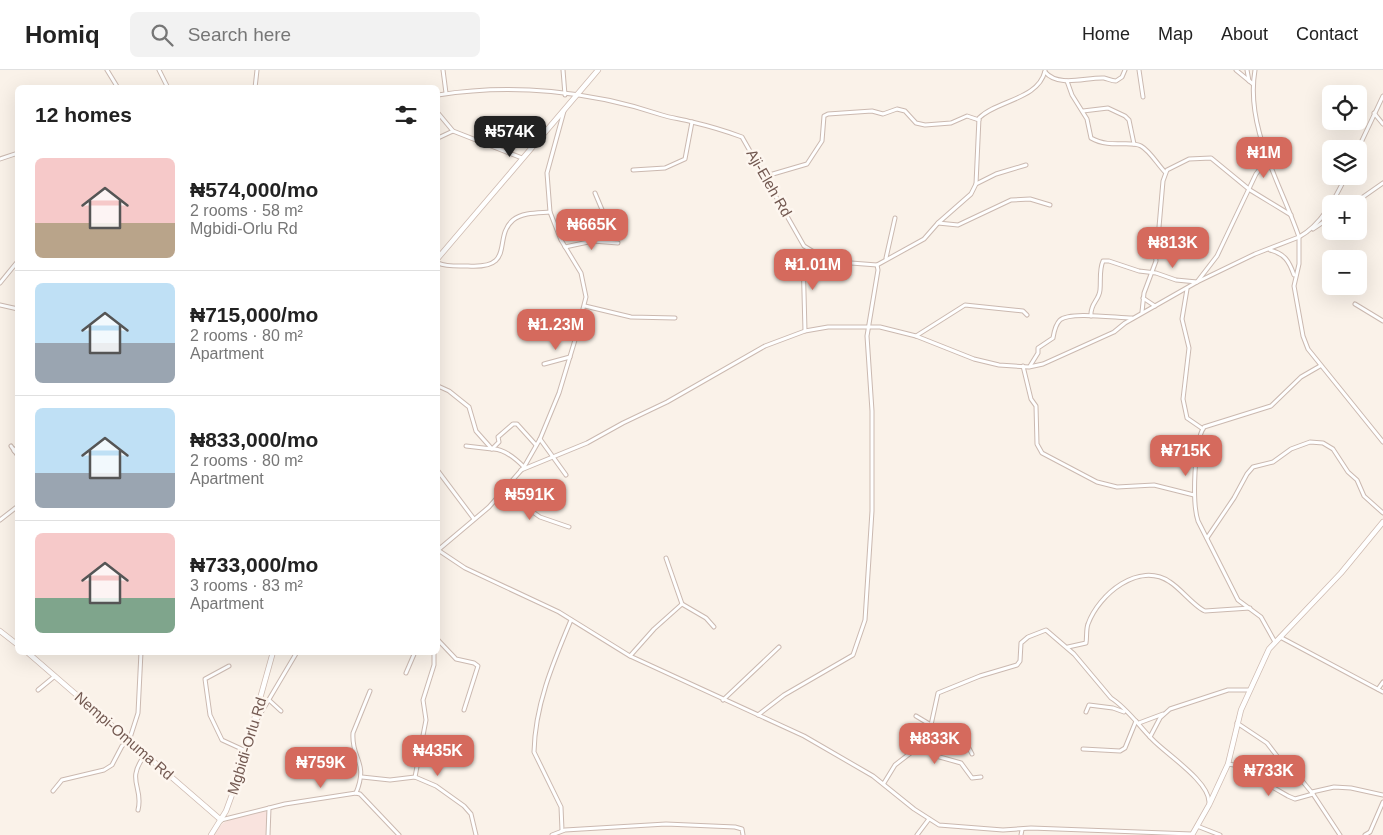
<!DOCTYPE html>
<html lang="en">
<head>
<meta charset="utf-8">
<style>
	body { margin:0; font-family:Arial,sans-serif; background:#f2f2f2; color:#222; height:100vh; display:flex; flex-direction:column; font-size:19px; white-space:nowrap }
	* { box-sizing:border-box; margin:0 }
	p { font-size:16px; color:#767676 }
	.icon { flex:none; width:28px; height:28px; fill:none; stroke:currentColor; stroke-width:2; stroke-linecap:round; stroke-linejoin:round }
	.map { position:relative; flex:1; overflow:hidden }
	.sheet { position:absolute; left:15px; top:15px; width:425px; height:570px; display:flex; flex-direction:column; background:#fff; border-radius:8px; box-shadow:0 5px 20px #0002 }
	.sheet>* { flex:none }
	.fabs { position:absolute; left:1322px; top:15px; display:grid; gap:10px }
	.fabs a { display:grid; place-items:center; width:45px; height:45px; border-radius:8px; background:#fff; box-shadow:0 5px 20px #0002; font-size:25px }
	.price { position:absolute; translate:-50% -42px; padding:0 11px; border-radius:10px; background:#d56a5d; color:#fff; font-size:16px; line-height:32px; filter:drop-shadow(0 1px 2px #0008) }
	.price::after { content:''; position:absolute; left:50%; top:30px; width:15px; height:11px; margin-left:-8px; background:inherit; clip-path:polygon(0 0,100% 0,50% 100%) }
	.price.active { background:#222; color:#fff }
	ul { padding:0; list-style:none }
	li { display:flex; align-items:center; gap:15px; height:125px; padding:0 20px }
	li+li { border-top:1px solid #e0e0e0 }
	li span { display:grid; place-items:center; flex:none; width:140px; height:100px; border-radius:8px; color:#555 }
	li>.icon { margin-inline-start:auto }
	span .icon { width:60px; height:60px; fill:#fffc; stroke-width:1 }
	li b { font-size:21px }
	h2 { display:flex; justify-content:space-between; align-items:center; height:60px; padding:0 20px; font-size:21px }
	header { display:flex; align-items:center; gap:30px; box-sizing:border-box; height:70px; padding:0 25px; background:#fff; border-bottom:1px solid #e0e0e0 }
	header strong { font-size:24px }
	nav { display:flex; gap:28px; margin-inline-start:auto; font-size:18px }
	.search { width:350px; height:45px; background:#f2f2f2; display:flex; align-items:center; gap:12px; box-sizing:border-box; padding:0 18px; border-radius:8px; color:#767676; font-size:19px }
	.map>svg:first-child { display:block }
	.commercial { fill:#f9e3de }
	.lines { fill:none; stroke-linecap:round; stroke-linejoin:round }
	.street-casing { stroke:#cbb9b0; stroke-width:5 }
	.secondary-casing { stroke:#cfbbb1; stroke-width:6 }
	.street { stroke:#fff; stroke-width:3 }
	.secondary { stroke:#fff; stroke-width:4.5 }
	.labels { text-anchor:middle; stroke-width:5; stroke-linejoin:round; paint-order:stroke }
	.street-label { font-size:15px; fill:#725850; stroke:#fdf6ef }
</style>
</head>
<body>
<header>
<strong>Homiq</strong>
<div class="search"><svg class="icon" aria-label="search" viewBox="0 0 24 24"><circle cx="10" cy="10" r="6"/><path d="M15 15l6 6"/></svg>Search here</div>
<nav><a>Home</a><a>Map</a><a>About</a><a>Contact</a></nav>
</header>
<div class="map">
<svg width="1383" height="765" viewBox="0 0 1383 765">
	<rect width="100%" height="100%" fill="#faf2e9"/>
	<!-- commercial -->
	<path class="commercial" d="M269,740v25h-57l11,-12 9,-4z"/>
	<g class="lines">
		<defs>
			<g id="street">
				<path d="M107,0l11,18"/>
				<path d="M159,0l9,18"/>
				<path d="M443,0l3,23"/>
				<path d="M563,0l2,25"/>
				<path d="M1139,0l4,27"/>
				<path d="M1236,0l17,14"/>
				<path d="M1247,0l2,11"/>
				<path d="M1045,2c14,16 41,5 59,6 4,1 8,3 12,3l6,-4 3,-7"/>
				<path d="M1067,11l5,14 15,24 4,19c19,11 39,2 50,8 9,5 17,19 24,26"/>
				<path d="M255,18l2,-18"/>
				<path d="M438,25c74,-12 153,-4 224,20 9,3 20,4 30,7 17,4 34,9 50,15l62,109 13,8 21,8 39,3 47,-26 14,-16 33,-29 5,-10 20,-10 30,-9"/>
				<path d="M1083,41l25,-3 17,8 4,4 5,24"/>
				<path d="M438,43l15,18 69,27"/>
				<path d="M1374,43l9,11"/>
				<path d="M438,68l15,-7"/>
				<path d="M1358,79l25,-53"/>
				<path d="M0,89l18,-6"/>
				<path d="M633,100l32,-2 20,-9 7,-37"/>
				<path d="M766,106l41,-12 15,-23 2,-25 4,-2 44,-3 11,3 14,-5 8,2 11,12 9,2 26,-2 16,-7 12,4"/>
				<path d="M1346,106c-11,23 -25,49 -47,61v27l-5,22 9,50 5,13 75,93"/>
				<path d="M976,114l3,-66c18,-18 59,-18 66,-47"/>
				<path d="M1353,134l30,-21"/>
				<path d="M938,153l20,2 53,-25 19,-1 20,6"/>
				<path d="M1313,159l18,-12"/>
				<path d="M593,171l15,-17 -13,-31"/>
				<path d="M565,177l28,-6 25,2"/>
				<path d="M1270,180c15,4 19,11 24,25"/>
				<path d="M886,188l9,-40"/>
				<path d="M438,193c9,4 20,3 30,3 49,3 24,-28 45,-46 10,-8 26,-7 37,-8"/>
				<path d="M0,213l18,-22"/>
				<path d="M1187,219l-5,30 7,29 -6,51 4,19 16,11"/>
				<path d="M1143,228l12,8"/>
				<path d="M1355,234l28,17"/>
				<path d="M0,235l18,4"/>
				<path d="M585,236l46,11 44,1"/>
				<path d="M1142,242l2,-19 12,-32 -2,-20 5,-14 4,-46 4,-11 22,-11 22,-1 39,32 41,25"/>
				<path d="M1091,246c-1,-13 8,-15 9,-26 1,-10 -1,-20 3,-29h6l30,10 17,2 20,7 21,2 20,-26 39,-82 11,-14"/>
				<path d="M805,261l-2,-76 5,-6"/>
				<path d="M916,266l49,-31 58,6 4,4"/>
				<path d="M544,294l26,-7"/>
				<path d="M1023,296l8,33 5,7 1,38 5,9 55,29 20,5 37,-2 40,10"/>
				<path d="M1030,296l8,-13v-5l15,-10c1,-6 2,-13 7,-18 10,-9 57,-2 72,-2"/>
				<path d="M438,316l11,5 20,16 7,24 16,18c12,-1 24,10 32,18"/>
				<path d="M540,369l26,36"/>
				<path d="M11,376l7,10"/>
				<path d="M466,376l26,3 7,-7 -1,-5 15,-13h4l19,21"/>
				<path d="M14,381l4,-5"/>
				<path d="M521,400l66,-27 36,-20 44,-21 98,-56 40,-15 23,-4h52l36,9 58,23 25,6 30,2 14,-3 71,-32 11,-9 72,-41 58,-28 44,-17c-18,-53 -54,-109 -44,-167"/>
				<path d="M438,401l36,48"/>
				<path d="M504,422l36,25 29,10"/>
				<path d="M0,450l18,-14"/>
				<path d="M1207,468l27,-40 13,-24 6,-7 20,-5 18,-13 19,-7 13,1 10,6 15,23 9,8 7,16 19,17"/>
				<path d="M438,480l27,18 94,44 71,44 174,80 69,40 41,33 25,16 64,5 28,-2 161,6"/>
				<path d="M438,480l51,-43 35,-40 16,-28 19,-46 16,-53 11,-43 -5,-24 -20,-33 -11,-28 -3,-39 17,-62"/>
				<path d="M682,534l24,14 8,9"/>
				<path d="M1280,567l103,55"/>
				<path d="M438,570l18,19 18,4 4,3 -14,44"/>
				<path d="M1275,572l-14,-25 -23,-17 -40,-79c-6,-18 -4,-79 6,-94l67,-21 30,-29 19,-11"/>
				<path d="M1068,577l18,-4c1,-6 0,-14 2,-19 11,-30 51,-63 82,-42 10,6 26,26 35,29l45,-3"/>
				<path d="M630,586l24,-27 28,-25 -16,-46"/>
				<path d="M229,596l-24,13 5,36 12,25 24,11"/>
				<path d="M406,603l9,-21"/>
				<path d="M1378,619l5,-7"/>
				<path d="M38,620l17,-14"/>
				<path d="M269,630l12,11"/>
				<path d="M723,630l56,-53"/>
				<path d="M1086,642l3,-7 24,3 11,4"/>
				<path d="M758,645l26,-20 69,-40 12,-35 7,-109v-100l-5,-75 11,-66 -1,-5"/>
				<path d="M916,646l15,9 2,10 -3,16 6,5 25,7 11,15 9,-1"/>
				<path d="M255,653l42,-71"/>
				<path d="M1139,653l24,-9"/>
				<path d="M1237,653l30,20 13,17 14,11 19,23 27,41"/>
				<path d="M931,655c19,3 33,11 41,29"/>
				<path d="M1150,667l10,-19 10,-9 58,-19h21"/>
				<path d="M1083,679l37,2 5,-3 11,-27"/>
				<path d="M1228,694l6,1 54,31 7,3 18,-5"/>
				<path d="M362,707l28,3 25,-3 21,9 28,20 7,8 5,21"/>
				<path d="M415,707l11,-57 -3,-20 11,-35v-13"/>
				<path d="M884,713l11,-18 22,-17 14,-23 7,-32 42,-17 37,-11 3,-4 1,-18 7,-6 18,-7 28,24 37,44c16,10 28,28 41,41 14,15 57,42 57,63"/>
				<path d="M53,721l9,-11 42,-10 8,-5 10,-19 7,-5 9,-28 3,-61"/>
				<path d="M1312,722l22,-5 17,1 32,7"/>
				<path d="M356,723c13,-32 -5,-33 -3,-60l17,-42"/>
				<path d="M138,740c6,-23 -13,-29 7,-55"/>
				<path d="M221,750l64,-16 71,-11 4,1 39,41"/>
				<path d="M1197,756l23,9"/>
				<path d="M562,760l-1,-23 -27,-55c1,-47 19,-89 37,-132"/>
				<path d="M268,765l1,-27"/>
				<path d="M552,765l13,-5 101,-6 69,3 7,2 1,6"/>
				<path d="M917,765l12,-16"/>
				<path d="M1021,765l1,-5"/>
				<path d="M1365,765l5,-3 13,-30"/>
			</g>
			<g id="secondary">
				<path d="M438,188l160,-188"/>
				<path d="M0,561l18,14"/>
				<path d="M27,582l194,168"/>
				<path d="M211,765l15,-24 11,-30 36,-129"/>
				<path d="M1192,765l17,-30 19,-41 13,-54 28,-61 72,-76 42,-51"/>
			</g>
		</defs>
		<!-- street casing -->
		<use href="#street" class="street-casing"/>
		<!-- secondary casing -->
		<use href="#secondary" class="secondary-casing"/>
		<!-- street -->
		<use href="#street" class="street"/>
		<!-- secondary -->
		<use href="#secondary" class="secondary"/>
	</g>
	<g class="labels">
		<!-- street labels -->
		<g class="street-label">
			<text transform="translate(769 113) rotate(60)" y="5">Aji-Eleh Rd</text>
			<text transform="translate(124 666) rotate(41)" y="5">Nempi-Omuma Rd</text>
			<text transform="translate(247 676) rotate(-73)" y="5">Mgbidi-Orlu Rd</text>
		</g>
	</g>
</svg>
<div class="fabs">
<a><svg class="icon" aria-label="locate" viewBox="0 0 24 24"><circle cx="12" cy="12" r="6"/><path d="M12 2v4M12 18v4M2 12h4M18 12h4"/></svg></a>
<a><svg class="icon" aria-label="layers" viewBox="0 0 24 24"><path d="M12 4l9 5-9 5-9-5zM3 14l9 5 9-5"/></svg></a>
<a>+</a>
<a>−</a>
</div>
<b class="price active" style="left:510px;top:88px">₦574K</b>
<b class="price" style="left:1264px;top:109px">₦1M</b>
<b class="price" style="left:592px;top:181px">₦665K</b>
<b class="price" style="left:1173px;top:199px">₦813K</b>
<b class="price" style="left:813px;top:221px">₦1.01M</b>
<b class="price" style="left:556px;top:281px">₦1.23M</b>
<b class="price" style="left:1186px;top:407px">₦715K</b>
<b class="price" style="left:530px;top:451px">₦591K</b>
<b class="price" style="left:935px;top:695px">₦833K</b>
<b class="price" style="left:438px;top:707px">₦435K</b>
<b class="price" style="left:321px;top:719px">₦759K</b>
<b class="price" style="left:1269px;top:727px">₦733K</b>
<section class="sheet">
<h2>12 homes<svg class="icon" aria-label="filters" viewBox="0 0 24 24"><path d="M4 7h16M4 17h16"/><circle cx="9" cy="7" r="2"/><circle cx="15" cy="17" r="2"/></svg></h2>
<ul>
<li><span style="background:linear-gradient(#f6c9c9 65%,#b9a48a 0)"><svg class="icon" aria-label="home" viewBox="0 0 24 24"><path d="M3 11l9-7 9 7M6 9v11h12V9"/></svg></span><div><b>₦574,000/mo</b><p>2 rooms · 58 m²</p><p>Mgbidi-Orlu Rd</p></div></li>
<li><span style="background:linear-gradient(#bfe0f5 60%,#9aa5b1 0)"><svg class="icon" aria-label="home" viewBox="0 0 24 24"><path d="M3 11l9-7 9 7M6 9v11h12V9"/></svg></span><div><b>₦715,000/mo</b><p>2 rooms · 80 m²</p><p>Apartment</p></div></li>
<li><span style="background:linear-gradient(#bfe0f5 65%,#9aa5b1 0)"><svg class="icon" aria-label="home" viewBox="0 0 24 24"><path d="M3 11l9-7 9 7M6 9v11h12V9"/></svg></span><div><b>₦833,000/mo</b><p>2 rooms · 80 m²</p><p>Apartment</p></div></li>
<li><span style="background:linear-gradient(#f6c9c9 65%,#7fa58c 0)"><svg class="icon" aria-label="home" viewBox="0 0 24 24"><path d="M3 11l9-7 9 7M6 9v11h12V9"/></svg></span><div><b>₦733,000/mo</b><p>3 rooms · 83 m²</p><p>Apartment</p></div></li>
</ul>
</section>
</div>
</body>
</html>
